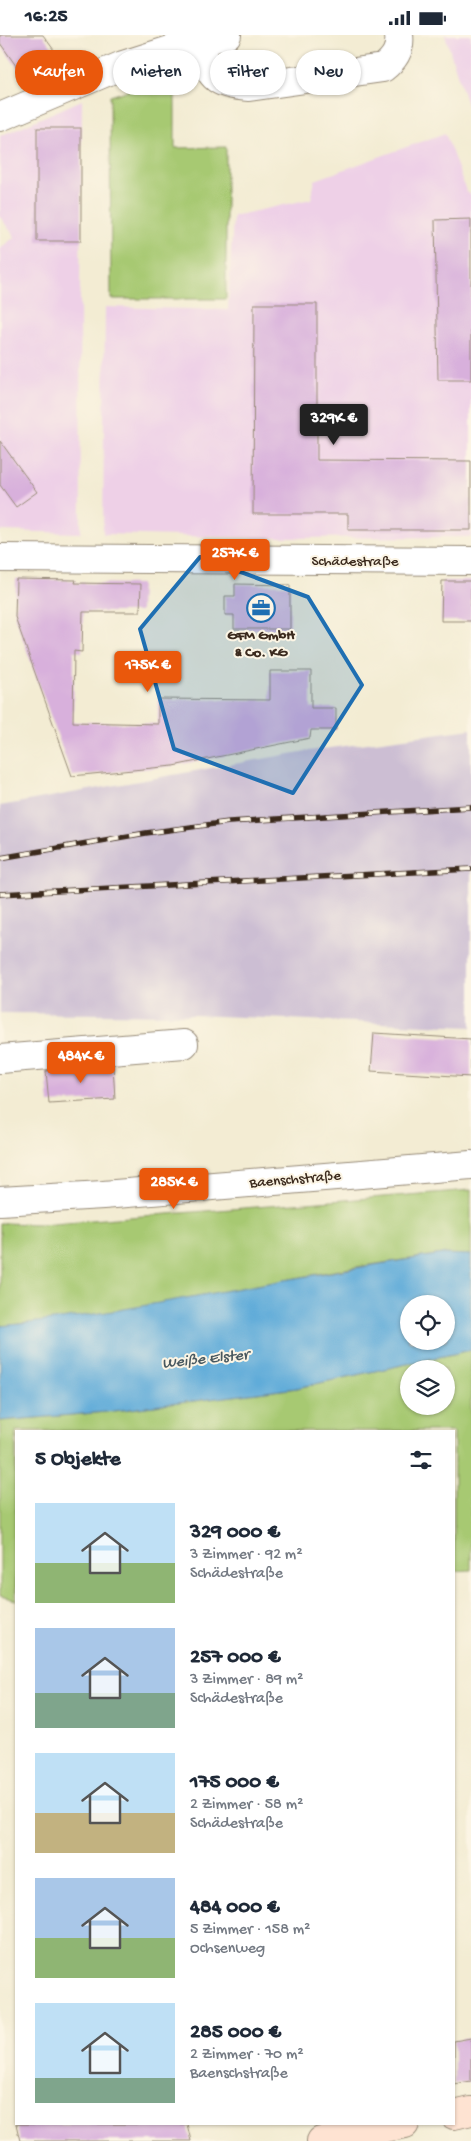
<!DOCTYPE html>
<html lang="de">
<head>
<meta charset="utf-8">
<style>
	body { margin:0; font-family:"Gochi Hand",sans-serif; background:#f6f6f7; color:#1f2937; height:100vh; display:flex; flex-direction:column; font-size:19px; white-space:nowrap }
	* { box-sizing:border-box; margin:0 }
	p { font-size:16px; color:#747a83 }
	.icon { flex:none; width:28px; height:28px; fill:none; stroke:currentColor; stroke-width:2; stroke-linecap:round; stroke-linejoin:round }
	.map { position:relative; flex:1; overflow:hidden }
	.side { position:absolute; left:15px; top:1395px; width:440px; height:695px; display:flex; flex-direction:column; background:#fff; border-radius:0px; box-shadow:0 1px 4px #0004 }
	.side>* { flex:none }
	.top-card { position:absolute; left:15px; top:15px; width:441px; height:45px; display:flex; gap:10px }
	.buttons { position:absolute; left:400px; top:1260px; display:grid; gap:10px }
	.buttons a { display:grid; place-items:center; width:55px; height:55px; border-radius:50%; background:#fff; box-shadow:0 1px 4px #0004; font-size:25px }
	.price { position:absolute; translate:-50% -42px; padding:0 11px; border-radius:5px; background:#ea580c; color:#fff; font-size:16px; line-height:32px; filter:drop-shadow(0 1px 2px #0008) }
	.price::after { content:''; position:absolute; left:50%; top:30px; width:15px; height:11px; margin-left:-8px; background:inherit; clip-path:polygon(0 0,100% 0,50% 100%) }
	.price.on { background:#222; color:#fff }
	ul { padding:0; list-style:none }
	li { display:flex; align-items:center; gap:15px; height:125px; padding:0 20px }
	li span { display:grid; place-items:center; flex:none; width:140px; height:100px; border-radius:0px; color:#555 }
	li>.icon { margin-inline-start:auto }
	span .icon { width:60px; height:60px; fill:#fffc; stroke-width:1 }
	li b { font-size:21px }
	h2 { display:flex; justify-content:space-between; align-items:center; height:60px; padding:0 20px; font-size:21px }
	.chip { padding:0 18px; border-radius:22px; background:#fff; box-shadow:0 1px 4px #0004; font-size:18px; line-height:45px }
	.chip.on { background:#ea580c; color:#fff }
	.status { display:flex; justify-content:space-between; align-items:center; height:35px; padding:0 25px; background:#fff; direction:ltr }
	.status svg { height:14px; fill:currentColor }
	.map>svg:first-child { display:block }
	.built { fill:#eed0e7 }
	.industrial { fill:#ccbed3 }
	.green { fill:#a7c972; stroke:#717a48; fill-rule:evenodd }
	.water { fill:#60acd9; stroke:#4e6b7c; fill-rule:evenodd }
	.building { fill:#d8b0dc }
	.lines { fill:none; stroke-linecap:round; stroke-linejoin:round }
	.street-casing { stroke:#978b78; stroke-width:30 }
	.secondary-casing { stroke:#978b78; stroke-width:30 }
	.street { stroke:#fff; stroke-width:28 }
	.secondary { stroke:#fee3d2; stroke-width:28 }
	.rail-casing { stroke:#3b2a1e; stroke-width:5.5 }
	.rail { stroke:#fcf5e5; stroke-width:4; stroke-dasharray:11; stroke-linecap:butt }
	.marked { fill:#1f6fb2; fill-opacity:0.2; stroke:#1f6fb2; stroke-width:4; stroke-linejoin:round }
	.labels { text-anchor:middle; stroke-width:4; stroke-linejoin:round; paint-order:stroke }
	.street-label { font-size:15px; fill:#3b2a1e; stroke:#fcf5e5 }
	.poi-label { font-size:15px; font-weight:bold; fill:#3b2a1e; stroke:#fcf5e5 }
	.water-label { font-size:16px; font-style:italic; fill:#48585f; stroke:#fcf5e5 }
</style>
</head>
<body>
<div class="status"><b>16:25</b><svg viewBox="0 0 49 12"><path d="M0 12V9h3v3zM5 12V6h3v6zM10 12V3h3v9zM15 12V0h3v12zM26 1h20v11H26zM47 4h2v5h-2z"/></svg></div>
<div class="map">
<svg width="471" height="2106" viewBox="0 0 471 2106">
	<rect width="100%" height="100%" fill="#fcf5e5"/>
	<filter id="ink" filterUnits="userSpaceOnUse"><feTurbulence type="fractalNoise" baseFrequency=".02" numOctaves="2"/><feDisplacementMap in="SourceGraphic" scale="10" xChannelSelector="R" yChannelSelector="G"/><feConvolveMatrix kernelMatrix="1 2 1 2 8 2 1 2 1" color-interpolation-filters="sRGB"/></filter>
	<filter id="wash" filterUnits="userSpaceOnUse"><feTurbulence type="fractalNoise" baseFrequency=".0096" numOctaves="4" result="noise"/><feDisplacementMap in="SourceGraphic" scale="20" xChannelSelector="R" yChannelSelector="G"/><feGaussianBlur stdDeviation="1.12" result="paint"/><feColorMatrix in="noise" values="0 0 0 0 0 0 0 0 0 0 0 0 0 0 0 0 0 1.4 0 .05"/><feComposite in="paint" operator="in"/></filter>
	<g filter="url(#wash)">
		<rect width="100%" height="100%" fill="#f3ecd3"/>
		<!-- built -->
		<g class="built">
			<path d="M445,0h26v83z"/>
			<path d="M82,65l-2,191 1,242 -81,-2v-283l15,-11 -15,-20v-81z"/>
			<path d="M445,98l21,58 5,4v342l-212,1 -156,-4 2,-227 123,3 5,-94 78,-17 4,-19z"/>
		</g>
		<!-- industrial -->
		<path class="industrial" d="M471,694v298l-277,-12 -194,-2v-207l301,-54z"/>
		<!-- green -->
		<g class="green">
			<path d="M175,41v72l51,-1v152h-115l-1,-203z"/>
			<path d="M471,1155v65l-29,-1 -92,14 -227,42 -73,11 -50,5v-103l41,1z"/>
			<path d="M471,1315v220l-17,1v-140h-438v169l-16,-4v-175l106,-9 191,-24zM409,1334h37v37h-37z"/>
		</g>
		<!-- water -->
		<path class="water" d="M443,1219l28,1v95l-174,38 -191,24 -106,9v-95c77,-7 153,-22 229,-36 71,-13 142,-25 214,-36zM409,1269h37v37h-37z"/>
		<g id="blocks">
			<!-- building -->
			<g class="building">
				<path d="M0,0h43l16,22 -33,23 -26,-37z"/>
				<rect x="37" y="93" width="44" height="113"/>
				<path d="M471,184v161h-33l-3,-160z"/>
				<path d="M254,269h63v156l154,1v69h-123v-16h-95z"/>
				<path d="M0,406l37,51 -21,15 -16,-22z"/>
				<path d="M16,544l60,1 -1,3 66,1 -1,28h-57l-1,40 -8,-1 -1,71 85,2v-25l112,1v-29h41v37h25v22h-25l-1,8 -137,28 -101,10 -57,-159z"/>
				<path d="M442,546h29v40h-30z"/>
				<path d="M235,549l55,1v44h-56v-14h-9v-19h10z"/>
				<path d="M374,998l97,6v38l-100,-6z"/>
				<path d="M113,1030l2,34 -66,4 -3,-32z"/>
				<path d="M471,2003v43l-17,3v-43z"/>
				<path d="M16,2089h171l4,17h-171z"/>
			</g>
		</g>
	</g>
	<g filter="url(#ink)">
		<use href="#blocks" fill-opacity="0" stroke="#978b78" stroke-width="1"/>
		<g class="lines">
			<defs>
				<g id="street">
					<path d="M199,7c11,34 13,42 50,45l134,-19c12,-9 18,-19 16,-33"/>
					<path d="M0,82l123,-52 50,-16 54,-14"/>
					<path d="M0,523l471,3"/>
					<path d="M0,1024l184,-15"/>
					<path d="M0,1166l103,-6 368,-30"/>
				</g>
				<g id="secondary">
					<path d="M454,2080l17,-4"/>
					<path d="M321,2106l84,-17"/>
				</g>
			</defs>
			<!-- street casing -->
			<use href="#street" class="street-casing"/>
			<!-- secondary casing -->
			<use href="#secondary" class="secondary-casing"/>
			<!-- street -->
			<use href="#street" class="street"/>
			<!-- secondary -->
			<use href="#secondary" class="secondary"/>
			<defs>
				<g id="rail">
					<path d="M0,823l146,-25 83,-11 242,-15"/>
					<path d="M0,859l471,-25"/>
				</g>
			</defs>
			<!-- rail casing -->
			<use href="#rail" class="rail-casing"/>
			<!-- rail -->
			<use href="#rail" class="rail"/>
		</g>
	</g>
	<!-- marked area -->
	<path class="marked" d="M200,522l108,40 54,88 -69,108 -119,-44 -34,-120z"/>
	<!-- icons -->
	<defs>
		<symbol id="office-ring" viewBox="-11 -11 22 22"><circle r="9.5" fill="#fcf5e5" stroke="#1f6fb2" stroke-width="1.5"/><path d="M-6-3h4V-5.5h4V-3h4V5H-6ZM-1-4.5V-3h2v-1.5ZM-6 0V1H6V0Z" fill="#1f6fb2"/></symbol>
	</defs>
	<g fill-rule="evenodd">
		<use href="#office-ring" x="245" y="557" width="32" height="32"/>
	</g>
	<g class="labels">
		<!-- street labels -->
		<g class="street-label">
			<text x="355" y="530">Schädestraße</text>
			<text transform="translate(295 1143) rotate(-5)" y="5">Baenschstraße</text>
		</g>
		<!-- poi labels -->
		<g class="poi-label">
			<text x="261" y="604">GFM GmbH<tspan x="261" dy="17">&amp; Co. KG</tspan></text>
		</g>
		<!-- water labels -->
		<g class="water-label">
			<text transform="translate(205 1322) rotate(-6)" y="6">Weiße Elster</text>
		</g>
	</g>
</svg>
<div class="buttons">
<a><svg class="icon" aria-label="locate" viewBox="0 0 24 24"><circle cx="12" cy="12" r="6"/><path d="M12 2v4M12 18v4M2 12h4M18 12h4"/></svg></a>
<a><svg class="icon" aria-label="layers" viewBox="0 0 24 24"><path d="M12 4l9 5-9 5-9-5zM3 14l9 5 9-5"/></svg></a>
</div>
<b class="price on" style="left:334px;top:411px">329K €</b>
<b class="price" style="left:235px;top:546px">257K €</b>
<b class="price" style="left:148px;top:658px">175K €</b>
<b class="price" style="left:81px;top:1049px">484K €</b>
<b class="price" style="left:174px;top:1175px">285K €</b>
<div class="top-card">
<a class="chip on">Kaufen</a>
<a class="chip">Mieten</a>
<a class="chip">Filter</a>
<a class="chip">Neu</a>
</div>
<section class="side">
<h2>5 Objekte<svg class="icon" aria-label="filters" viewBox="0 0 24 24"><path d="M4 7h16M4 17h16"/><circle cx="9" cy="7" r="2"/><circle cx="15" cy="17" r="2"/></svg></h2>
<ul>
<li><span style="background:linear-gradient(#bfe0f5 60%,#8fb573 0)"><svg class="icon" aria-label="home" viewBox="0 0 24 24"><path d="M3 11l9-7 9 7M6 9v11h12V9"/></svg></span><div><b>329 000 €</b><p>3 Zimmer · 92 m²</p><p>Schädestraße</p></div></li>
<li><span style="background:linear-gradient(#a9c7e8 65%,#7fa58c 0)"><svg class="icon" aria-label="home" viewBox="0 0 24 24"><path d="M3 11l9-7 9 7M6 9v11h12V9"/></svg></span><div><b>257 000 €</b><p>3 Zimmer · 89 m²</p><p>Schädestraße</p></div></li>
<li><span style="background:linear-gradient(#bfe0f5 60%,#c2b280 0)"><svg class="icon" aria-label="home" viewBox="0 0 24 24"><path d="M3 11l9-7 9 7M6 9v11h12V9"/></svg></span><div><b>175 000 €</b><p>2 Zimmer · 58 m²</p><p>Schädestraße</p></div></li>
<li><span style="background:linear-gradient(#a9c7e8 60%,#8fb573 0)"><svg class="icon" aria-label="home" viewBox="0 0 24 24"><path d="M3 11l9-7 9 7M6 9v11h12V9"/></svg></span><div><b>484 000 €</b><p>5 Zimmer · 158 m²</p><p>Ochsenweg</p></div></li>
<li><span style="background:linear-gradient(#bfe0f5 75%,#7fa58c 0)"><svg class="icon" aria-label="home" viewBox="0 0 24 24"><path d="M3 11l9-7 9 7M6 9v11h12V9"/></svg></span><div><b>285 000 €</b><p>2 Zimmer · 70 m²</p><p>Baenschstraße</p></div></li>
</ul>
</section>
</div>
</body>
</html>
